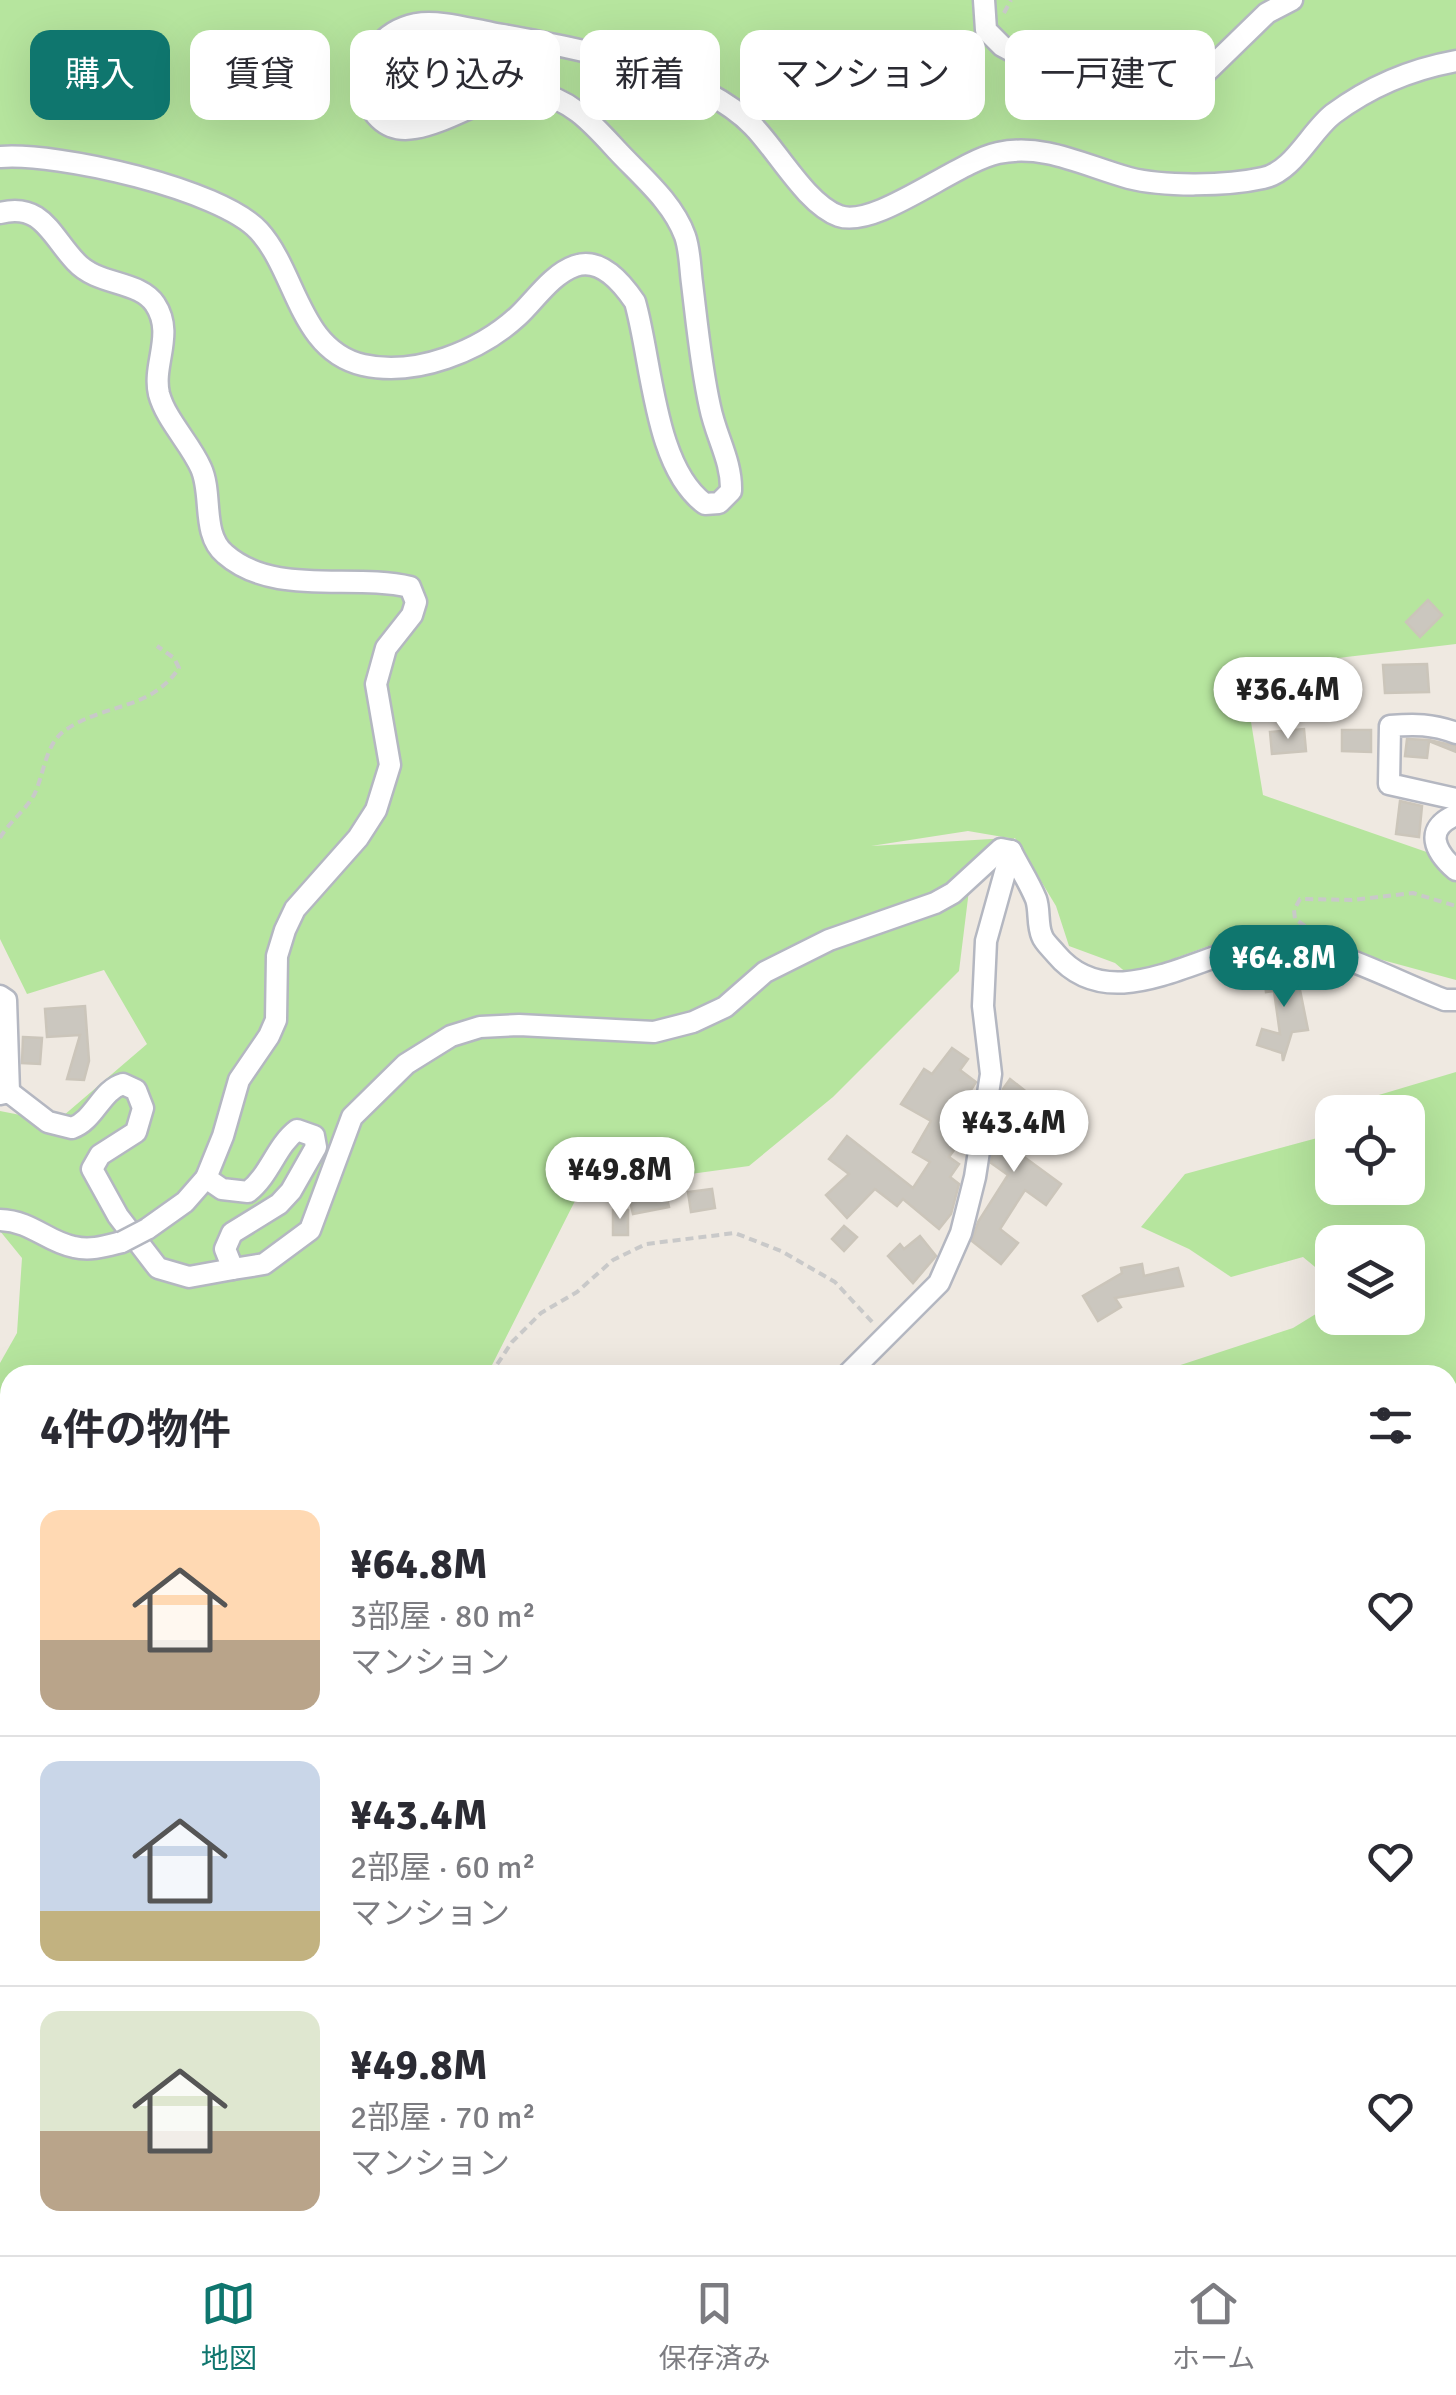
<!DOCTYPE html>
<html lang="ja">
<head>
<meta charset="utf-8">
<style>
	body { margin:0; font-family:Signika,"Noto Sans JP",sans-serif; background:#f2f2f3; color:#2b2b33; height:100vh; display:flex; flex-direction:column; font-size:38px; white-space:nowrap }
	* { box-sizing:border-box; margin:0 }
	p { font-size:32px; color:#7c7c81 }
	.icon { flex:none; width:55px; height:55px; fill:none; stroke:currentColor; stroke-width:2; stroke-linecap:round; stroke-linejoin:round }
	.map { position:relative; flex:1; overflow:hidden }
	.details { position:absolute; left:0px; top:1365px; width:1458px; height:890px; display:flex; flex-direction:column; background:#fff; border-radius:30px 30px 0 0; box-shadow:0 10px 40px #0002 }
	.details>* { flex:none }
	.guide { position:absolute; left:30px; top:30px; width:1398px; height:90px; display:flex; gap:20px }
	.tools { position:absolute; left:1315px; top:1095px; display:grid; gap:20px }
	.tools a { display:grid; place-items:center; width:110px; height:110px; border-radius:20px; background:#fff; box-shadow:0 10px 40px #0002; font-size:50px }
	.price { position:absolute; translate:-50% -85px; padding:0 22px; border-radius:35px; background:#fff; color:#222; font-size:32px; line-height:65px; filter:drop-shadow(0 2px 5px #0008) }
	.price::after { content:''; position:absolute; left:50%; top:60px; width:30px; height:22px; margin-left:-15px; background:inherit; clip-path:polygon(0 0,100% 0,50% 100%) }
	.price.selected { background:#0f766e; color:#fff }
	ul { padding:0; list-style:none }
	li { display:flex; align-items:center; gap:30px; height:250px; padding:0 40px }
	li+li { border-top:2px solid #e1e1e2 }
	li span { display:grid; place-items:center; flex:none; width:280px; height:200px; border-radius:20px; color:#555 }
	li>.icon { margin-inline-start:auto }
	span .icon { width:120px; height:120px; fill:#fffc; stroke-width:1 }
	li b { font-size:42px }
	h2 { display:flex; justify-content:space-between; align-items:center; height:120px; padding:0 40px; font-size:42px }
	.chip { padding:0 35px; border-radius:20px; background:#fff; box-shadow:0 10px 40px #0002; font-size:35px; line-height:90px }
	.chip.selected { background:#0f766e; color:#fff }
	.dock { display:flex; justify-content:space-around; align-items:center; height:140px; border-top:2px solid #e1e1e2; background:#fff; font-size:28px; color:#7c7c81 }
	.dock a { display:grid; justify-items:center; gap:5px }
	.dock .selected { color:#0f766e }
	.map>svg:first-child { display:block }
	.green { fill:#b6e59e; fill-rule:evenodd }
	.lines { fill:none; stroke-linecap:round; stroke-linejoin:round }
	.stream { stroke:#75cff0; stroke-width:5 }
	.building { fill:#cbc7bf; stroke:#cbc5ba; stroke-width:2.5 }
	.minor-casing { stroke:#b4b7c1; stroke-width:25 }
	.motorway-casing { stroke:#c9c9c9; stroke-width:45 }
	.path { stroke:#c9c9c9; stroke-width:4; stroke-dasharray:8 5; stroke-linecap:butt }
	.minor { stroke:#fff; stroke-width:20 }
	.motorway { stroke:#ffa35c; stroke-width:40 }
	.minor-bridge-casing { stroke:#b4b7c1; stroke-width:25; stroke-linecap:butt }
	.minor-bridge { stroke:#fff; stroke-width:20 }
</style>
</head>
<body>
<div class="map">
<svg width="1456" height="2255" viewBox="0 0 1456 2255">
	<rect width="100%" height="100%" fill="#efe9e1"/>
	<!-- green -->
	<g class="green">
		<path d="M0,0h1456v644l-118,14 -87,64 12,73 178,62 15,12v111l-195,-53 -132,48 -14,-12 -46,-17 -13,-40 -41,-68 -93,67 47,-15 -10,81 -126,126 -84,69 -168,23 -94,186h-477v47l-10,-3v-56l17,-30 5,-75 -22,-27v-120l56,11 91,-78 -43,-74 -77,24 -27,-55zM968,831l41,7 -138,8z"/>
		<path d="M1456,1072v935l-8,-5v-627h-298l143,-47 39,-24v14h76v-76h-76v39l-29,-24 -72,20 -42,-28 -48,-22 44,-53 147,-40v54h76v-76h-45l9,-15z"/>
		<path d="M10,1685v88l-10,-3v-75z"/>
	</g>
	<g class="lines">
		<!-- stream -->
		<path class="stream" d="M1015,2245l4,10"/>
	</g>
	<!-- building -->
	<g class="building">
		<path d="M1428,600l14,15 -22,22 -14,-15z"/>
		<path d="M1427,664l2,28 -44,1 -2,-28z"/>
		<path d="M1304,729l2,22 -34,3 -2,-22z"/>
		<path d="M1342,730h29v22l-29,-1z"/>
		<path d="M1407,739l22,1 27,6v6l-27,-11 -2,17 -22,-2z"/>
		<path d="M1400,801l22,5 -3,31 -23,-3z"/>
		<path d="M1296,970l12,60 -16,2 -9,29 -1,-8 -25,-8 5,-16 18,5 -6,-43 -8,1 -2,-18z"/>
		<path d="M85,1006l4,55 -5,19 -17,-1 13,-44 -33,2 -2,-28z"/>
		<path d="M23,1037l19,1 -2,26 -18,-1z"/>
		<path d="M952,1048l16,11 -8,11 16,12 -18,28 12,9 -1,10 -20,28 10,7 -9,13 9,7 -8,30 -12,15 -36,-30 -6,7 -22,-17 -28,29 -21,-23 23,-21 -20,-15 18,-23 66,52 17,-26 -17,-10 18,-31 -30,-17 23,-35 8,5z"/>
		<path d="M1010,1079l23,18 -3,3 18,12 -28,42 41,30 -15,21 -21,-15 -25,39 18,14 -17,21 -29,-23 6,-19 30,-47 -17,-12 1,-8 7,-10 6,4 17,-27 -22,-17 3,-16z"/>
		<path d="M664,1185l5,22 -36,7 -5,-22z"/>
		<path d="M712,1189l3,19 -24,4 -3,-20z"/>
		<rect x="613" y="1210" width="15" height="25"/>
		<path d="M844,1226l13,11 -13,14 -12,-12z"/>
		<path d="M920,1236l16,20 -23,27 -25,-27 12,-12 4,5z"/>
		<path d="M1142,1264l2,12 34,-8 5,18 -68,12 6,9 -23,14 -15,-25 39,-23 -1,-5z"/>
	</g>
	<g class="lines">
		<defs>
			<g id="minor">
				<path d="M984,0l2,30 16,16 95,50 27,1 74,-17 69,-67 25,-13"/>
				<path d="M0,157c57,-5 221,32 259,74 38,42 40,119 104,134 53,12 117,-14 155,-49 17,-16 34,-42 57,-50 26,-9 47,17 60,36 17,59 19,165 70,202l14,-1 12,-12c1,-30 -15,-54 -21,-84 -9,-40 -13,-83 -18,-124 -2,-15 -2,-33 -7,-47 -13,-36 -47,-62 -72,-90 -22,-24 -44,-48 -78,-53 -42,-5 -80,28 -120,35 -61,11 -71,-89 1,-104 23,-4 53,5 76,9 76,14 205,35 261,93 24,24 53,78 86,90 37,13 117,-54 159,-63 46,-10 87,13 131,25 35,9 98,8 134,0 30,-6 47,-46 70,-64 36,-27 79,-45 123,-53"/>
				<path d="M0,213c42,-11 51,23 76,49 22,24 63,18 79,42 20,30 -3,60 4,90 7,26 31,49 42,74 12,26 0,66 24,86 49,43 127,19 185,33l6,15 -4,13 -26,33 -10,36 14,81 -14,45 -18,28 -63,71 -10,21 -8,26 -1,64 -7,16 -30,44 -16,56 -17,42 -21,24 -38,27"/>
				<path d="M1456,733c-24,-9 -41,-9 -66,-7l-1,58 67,15"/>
				<path d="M1456,815c-33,14 -21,37 0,55"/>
				<path d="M0,996l6,4 3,92"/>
				<path d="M0,1094l9,-2 39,30 24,6c23,-8 29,-38 51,-44l13,6 7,18 -7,24 -36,23 -8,14 26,47 40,52 31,9 44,-8"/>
				<path d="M206,1178l16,11 26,3c22,-17 28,-46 49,-62l17,6 2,11 -25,44 -12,13 -47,29 -7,16 8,20 31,-5 46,-34 42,-113 54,-53 45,-28 29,-9 39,-2 135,7 39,-10 32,-15 40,-35 64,-32 106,-37 18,-10 48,-44 10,2c8,16 18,31 25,48 4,11 1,26 6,37 2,6 10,13 14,18 57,68 147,-6 215,-11 51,-3 125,39 174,57h11"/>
				<path d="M0,1220c32,1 47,22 74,27 17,4 32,-1 48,-5"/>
				<path d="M847,1375l92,-92 22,-50 14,-56 16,-103 -8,-68 3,-65 25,-90"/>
				<path d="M0,1450h10"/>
				<path d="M0,1496h10"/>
				<path d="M1448,2007l8,3"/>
				<path d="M0,2090h10"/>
				<path d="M72,2245l2,10"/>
				<path d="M544,2245l1,10"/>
				<path d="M851,2245l1,10"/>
				<path d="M1138,2245l48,10"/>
				<path d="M340,2255l38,-10"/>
			</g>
			<g id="motorway">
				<path d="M0,1825l10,4"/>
				<path d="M0,1881l10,4"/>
				<path d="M1448,2190l8,1"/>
				<path d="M1427,2245l29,5"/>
			</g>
		</defs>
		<!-- minor casing -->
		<use href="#minor" class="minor-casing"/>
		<!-- motorway casing -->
		<use href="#motorway" class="motorway-casing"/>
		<!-- path -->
		<g class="path">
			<path d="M1004,13l7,-13"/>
			<path d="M0,838c9,-16 25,-27 34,-43 10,-20 11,-50 30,-64 41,-29 85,-19 115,-63l-5,-10 -17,-12"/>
			<path d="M1305,926l-10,-7 -1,-9 6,-11 52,1 61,-7 43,13"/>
			<path d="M490,1375l22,-33 29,-29 36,-21 36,-32 33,-16 89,-11 46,18 54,31 39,42"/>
		</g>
		<!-- minor -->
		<use href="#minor" class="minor"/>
		<!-- motorway -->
		<use href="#motorway" class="motorway"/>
		<defs>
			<path id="minor-bridge" d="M122,1242l25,-13"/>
		</defs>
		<!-- minor-bridge casing -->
		<use href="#minor-bridge" class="minor-bridge-casing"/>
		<!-- minor-bridge -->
		<use href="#minor-bridge" class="minor-bridge"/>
	</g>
</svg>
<div class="tools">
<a><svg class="icon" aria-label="locate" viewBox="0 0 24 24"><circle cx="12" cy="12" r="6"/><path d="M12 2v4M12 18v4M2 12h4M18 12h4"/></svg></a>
<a><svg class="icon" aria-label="layers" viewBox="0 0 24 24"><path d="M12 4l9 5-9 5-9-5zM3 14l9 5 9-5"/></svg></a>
</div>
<b class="price" style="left:1288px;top:742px">¥36.4M</b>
<b class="price selected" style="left:1284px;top:1010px">¥64.8M</b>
<b class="price" style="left:1014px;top:1175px">¥43.4M</b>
<b class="price" style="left:620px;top:1222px">¥49.8M</b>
<div class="guide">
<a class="chip selected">購入</a>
<a class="chip">賃貸</a>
<a class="chip">絞り込み</a>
<a class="chip">新着</a>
<a class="chip">マンション</a>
<a class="chip">一戸建て</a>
</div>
<section class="details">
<h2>4件の物件<svg class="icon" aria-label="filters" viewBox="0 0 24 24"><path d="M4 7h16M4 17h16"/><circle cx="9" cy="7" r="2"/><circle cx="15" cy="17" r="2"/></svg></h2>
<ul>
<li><span style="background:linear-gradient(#ffd9b3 65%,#b9a48a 0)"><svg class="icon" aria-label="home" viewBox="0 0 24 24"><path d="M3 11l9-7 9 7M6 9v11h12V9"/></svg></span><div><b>¥64.8M</b><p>3部屋 · 80 m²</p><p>マンション</p></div><svg class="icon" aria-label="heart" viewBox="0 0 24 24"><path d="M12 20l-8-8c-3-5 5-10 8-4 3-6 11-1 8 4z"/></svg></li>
<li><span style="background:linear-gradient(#c9d6e8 75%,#c2b280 0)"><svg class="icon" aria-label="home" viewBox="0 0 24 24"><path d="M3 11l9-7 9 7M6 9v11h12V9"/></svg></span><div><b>¥43.4M</b><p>2部屋 · 60 m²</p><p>マンション</p></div><svg class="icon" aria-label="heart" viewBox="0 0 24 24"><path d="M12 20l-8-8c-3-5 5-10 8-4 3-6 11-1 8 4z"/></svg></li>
<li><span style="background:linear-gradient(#dfe7d0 60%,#b9a48a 0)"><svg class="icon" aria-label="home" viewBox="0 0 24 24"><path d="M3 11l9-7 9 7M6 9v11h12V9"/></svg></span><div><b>¥49.8M</b><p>2部屋 · 70 m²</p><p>マンション</p></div><svg class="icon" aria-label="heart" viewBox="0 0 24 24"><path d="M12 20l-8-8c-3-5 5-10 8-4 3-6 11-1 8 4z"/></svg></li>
</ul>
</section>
</div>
<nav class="dock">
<a class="selected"><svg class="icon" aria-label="map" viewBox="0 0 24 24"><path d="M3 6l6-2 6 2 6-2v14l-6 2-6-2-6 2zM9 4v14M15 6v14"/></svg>地図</a>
<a><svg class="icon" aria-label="saved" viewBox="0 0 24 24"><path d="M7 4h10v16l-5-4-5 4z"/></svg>保存済み</a>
<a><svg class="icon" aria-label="home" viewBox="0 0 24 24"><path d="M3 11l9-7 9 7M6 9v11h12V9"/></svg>ホーム</a>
</nav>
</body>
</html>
